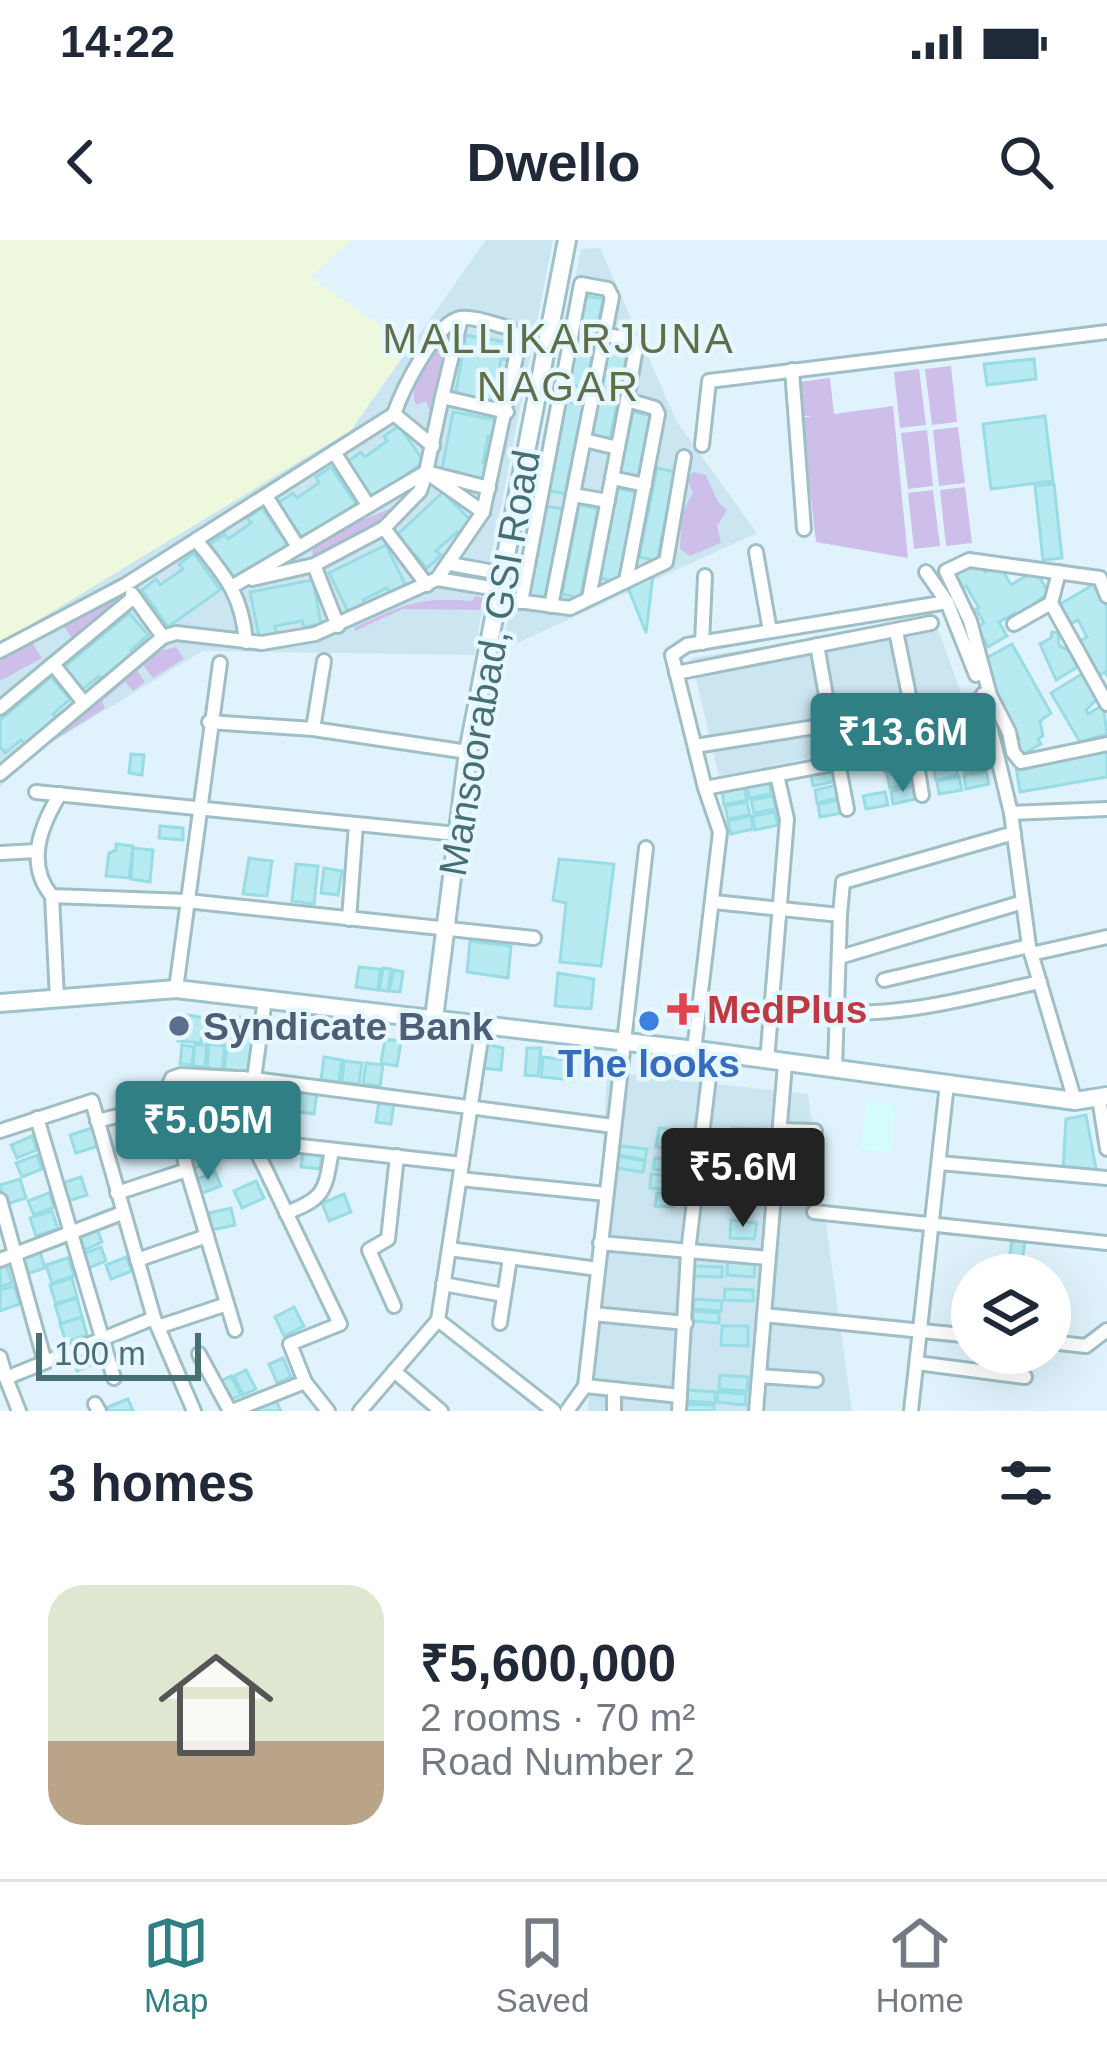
<!DOCTYPE html>
<html lang="en">
<head>
<meta charset="utf-8">
<style>
	body { margin:0; font-family:Helvetica,sans-serif; background:#f2f2f3; color:#1f2937; height:100vh; display:flex; flex-direction:column; font-size:45px; white-space:nowrap }
	* { box-sizing:border-box; margin:0 }
	p { font-size:39px; color:#747a83 }
	.icon { flex:none; width:66px; height:66px; fill:none; stroke:currentColor; stroke-width:2; stroke-linecap:round; stroke-linejoin:round }
	.map { position:relative; height:1171px; overflow:hidden }
	.details { display:flex; flex-direction:column; background:#fff; flex:1 }
	.details>* { flex:none }
	.controls { position:absolute; left:951px; top:1014px; display:grid; gap:24px }
	.controls a { display:grid; place-items:center; width:120px; height:120px; border-radius:50%; background:#fff; box-shadow:0 12px 48px #0002; font-size:60px }
	.scale { position:absolute; left:36px; bottom:30px; width:165px; box-sizing:border-box; padding-left:12px; border:6px solid #476f73; border-top:0; font-size:33px; line-height:42px; white-space:nowrap; color:#476f73; -webkit-text-stroke:9px #e7f7ff; paint-order:stroke }
	.price { position:absolute; translate:-50% -102px; padding:0 27px; border-radius:12px; background:#2f7f84; color:#fff; font-size:39px; line-height:78px; filter:drop-shadow(0 3px 6px #0008) }
	.price::after { content:''; position:absolute; left:50%; top:72px; width:36px; height:27px; margin-left:-18px; background:inherit; clip-path:polygon(0 0,100% 0,50% 100%) }
	.price.on { background:#222; color:#fff }
	ul { padding:0; list-style:none }
	li { display:flex; align-items:center; gap:36px; height:300px; padding:0 48px }
	li span { display:grid; place-items:center; flex:none; width:336px; height:240px; border-radius:36px; color:#555 }
	li>.icon { margin-inline-start:auto }
	span .icon { width:144px; height:144px; fill:#fffc; stroke-width:1 }
	li b { font-size:51px }
	h2 { display:flex; justify-content:space-between; align-items:center; height:144px; padding:0 48px; font-size:51px }
	.status { display:flex; justify-content:space-between; align-items:center; height:84px; padding:0 60px; background:#fff; direction:ltr }
	.status svg { height:33px; fill:currentColor }
	header { display:flex; justify-content:space-between; align-items:center; height:156px; padding:0 48px; background:#fff; font-size:54px; font-weight:700 }
	.dock { display:flex; justify-content:space-around; align-items:center; height:168px; border-top:3px solid #e0e1e3; background:#fff; font-size:33px; color:#747a83 }
	.dock a { display:grid; justify-items:center; gap:6px }
	.dock .on { color:#2f7f84 }
	.map>svg:first-child { display:block }
	.residential { fill:#cce6f1 }
	.commercial { fill:#d4fcfd }
	.education { fill:#eef8dd }
	.green { fill:#cdbfea }
	.building { fill:#b8eaf2; stroke:#98dce5; stroke-width:3 }
	.lines { fill:none; stroke-linecap:round; stroke-linejoin:round }
	.street-casing { stroke:#9fbfc5; stroke-width:18 }
	.secondary-casing { stroke:#9ec2ca; stroke-width:22 }
	.street { stroke:#fff; stroke-width:12 }
	.secondary { stroke:#fff; stroke-width:16 }
	.health-dot { fill:#e0444e; stroke:#e7f7ff; stroke-width:4.5 }
	.shop-dot { fill:#3f7fe0; stroke:#e7f7ff; stroke-width:4.5 }
	.service-dot { fill:#5c6f8a; stroke:#e7f7ff; stroke-width:4.5 }
	.labels { text-anchor:middle; stroke-width:9; stroke-linejoin:round; paint-order:stroke }
	.street-label { font-size:39px; fill:#476f73; stroke:#e7f7ff }
	.health-label { font-size:39px; font-weight:bold; fill:#be3a42; stroke:#e7f7ff; text-anchor:start }
	.service-label { font-size:39px; font-weight:bold; fill:#4e5e75; stroke:#e7f7ff; text-anchor:start }
	.shop-label { font-size:39px; font-weight:bold; fill:#366cbe; stroke:#e7f7ff }
	.neighbourhood-label { font-size:42px; letter-spacing:3px; fill:#606f4a; stroke:#e7f7ff }
</style>
</head>
<body>
<div class="status"><b>14:22</b><svg viewBox="0 0 49 12"><path d="M0 12V9h3v3zM5 12V6h3v6zM10 12V3h3v9zM15 12V0h3v12zM26 1h20v11H26zM47 4h2v5h-2z"/></svg></div>
<header><svg class="icon" aria-label="back" viewBox="0 0 24 24"><path d="M15 5l-7 7 7 7"/></svg>Dwello<svg class="icon" aria-label="search" viewBox="0 0 24 24"><circle cx="10" cy="10" r="6"/><path d="M15 15l6 6"/></svg></header>
<div class="map">
<svg width="1107" height="1171" viewBox="0 0 1107 1171">
	<rect width="100%" height="100%" fill="#e0f3fc"/>
	<!-- residential -->
	<g class="residential">
		<path d="M486,0h67l-63,322 -15,-1 -7,31 17,5 -11,58 -271,-4 -167,101 -36,35v-144l351,-213z"/>
		<path d="M600,8l77,174 80,111 -255,117 79,-401z"/>
		<path d="M935,381l38,105 -254,50 -28,-118z"/>
		<path d="M607,832l201,22 44,317h-264z"/>
	</g>
	<!-- commercial -->
	<path class="commercial" d="M867,859l28,7 -3,47 -32,-5z"/>
	<!-- education -->
	<path class="education" d="M0,0h351l-41,37 100,69 -59,84 -351,213z"/>
	<!-- green -->
	<g class="green">
		<path d="M454,96l-11,69 -14,5 -3,-9 -10,4c-10,-23 18,-56 38,-69z"/>
		<path d="M951,126l6,56 -25,3 -7,-56z"/>
		<path d="M919,129l7,56 -26,3 -6,-56z"/>
		<path d="M830,138l4,36 59,-8 15,152 -92,-16 -14,-124 10,-2h-10l-3,-34z"/>
		<path d="M958,187l7,56 -26,3 -6,-56z"/>
		<path d="M927,190l6,56 -25,3 -7,-56z"/>
		<path d="M693,232l13,3 12,27 9,8 -10,16 4,17 -31,13 -10,-7 2,-36 11,-20 -5,-13z"/>
		<path d="M965,247l7,56 -26,3 -6,-56z"/>
		<path d="M933,250l7,56 -26,3 -6,-56z"/>
		<path d="M392,268l5,4 -2,5 -74,40h-9l1,-9 44,-26z"/>
		<path d="M119,353l3,3 -50,42 -10,-14z"/>
		<path d="M475,356l8,2 -3,12 -77,-1 -48,22v-4c48,-22 63,-31 117,-26z"/>
		<path d="M32,403l10,15 -42,23v-20z"/>
		<path d="M176,407l8,12 -31,19 -10,-13 16,-14z"/>
		<path d="M136,429l9,13 -12,9 -8,-9 -23,19 3,7 -52,33z"/>
	</g>
	<!-- building -->
	<g class="building">
		<path d="M585,56l18,3 -17,89 -18,-3z"/>
		<path d="M466,95l45,8 -3,17 -7,-1 -5,27 7,1 -4,18 -44,-8z"/>
		<path d="M609,106l19,3 -18,90 -18,-4z"/>
		<path d="M1034,119l2,20 -49,6 -3,-21z"/>
		<path d="M564,161l19,4 -18,89 -18,-4z"/>
		<path d="M453,172l44,8 -3,17 -6,-1 -5,27 6,1 -3,18 -45,-8z"/>
		<path d="M633,172l17,3 -12,63 -18,-3z"/>
		<path d="M1045,176l8,65 -62,8 -8,-65z"/>
		<path d="M399,186l25,36 -52,37 -25,-37 14,-10 4,5 22,-16 -3,-5z"/>
		<path d="M331,227l25,37 -52,36 -26,-37 15,-10 4,5 22,-15 -3,-6z"/>
		<path d="M657,228l18,4 -18,89 -18,-4z"/>
		<path d="M1054,244l8,74 -19,2 -8,-74z"/>
		<path d="M618,249l18,3 -18,90 -18,-4z"/>
		<path d="M443,252l31,32 -13,13 -4,-5 -21,19 5,4 -14,13 -30,-33z"/>
		<path d="M579,265l19,4 -18,89 -18,-4z"/>
		<path d="M545,266l18,3 -18,89 -18,-3z"/>
		<path d="M262,268l26,36 -52,37 -26,-37 15,-10 3,5 23,-16 -4,-5z"/>
		<path d="M386,305l20,41 -16,7 -3,-5 -24,12 3,6 -17,8 -20,-41z"/>
		<path d="M194,313l26,37 -52,37 -26,-37 14,-11 4,6 23,-16 -4,-5z"/>
		<path d="M979,321l6,11 14,-8 12,21 24,-15 14,23 -32,23 -2,-3 -16,9 8,14 -19,11 -11,-20 7,-4 -8,-14 3,-1 -13,-22 -6,4 -7,-13z"/>
		<path d="M653,335l-7,58 -19,-48z"/>
		<path d="M313,340l8,44 -17,3 -2,-6 -27,5 1,7 -17,3 -9,-44z"/>
		<path d="M1093,345l14,21v70l-2,-4 -10,6 -19,-34 11,-7 -9,-17 -7,4 -11,-20z"/>
		<path d="M129,373l19,22 -17,15 4,4 -32,27 -4,-5 -16,13 -19,-22z"/>
		<path d="M1052,392l6,1 1,12 13,8 5,14 -21,13 -16,-36 11,-6z"/>
		<path d="M1012,404l39,69 -11,8 3,15 -5,3 3,5 -20,11 -7,-13 5,-3 -27,-44 4,-3 -13,-32z"/>
		<path d="M1085,432l14,25 -13,13 2,4 15,-9 4,29 -27,8 -29,-49z"/>
		<path d="M51,437l19,22 -17,15 4,4 -31,27 -5,-5 -16,13 -5,-6v-27z"/>
		<path d="M980,502l3,13 -22,4 -3,-13z"/>
		<path d="M952,507l3,13 -22,5 -3,-13z"/>
		<path d="M1107,510v27l-87,15 -4,-26z"/>
		<path d="M131,514l13,1 -2,20 -13,-2z"/>
		<path d="M904,514l3,14 -22,4 -3,-13z"/>
		<path d="M984,516l2,13 -22,4 -3,-13z"/>
		<path d="M955,522l3,13 -22,5 -3,-13z"/>
		<path d="M833,528l3,13 -23,5 -2,-13z"/>
		<path d="M910,530l2,13 -22,5 -3,-13z"/>
		<path d="M986,531l3,13 -23,5 -2,-13z"/>
		<path d="M959,537l3,13 -23,4 -2,-13z"/>
		<path d="M769,541l2,13 -22,4 -2,-13z"/>
		<path d="M837,545l2,13 -22,5 -2,-13z"/>
		<path d="M913,546l3,13 -23,5 -2,-13z"/>
		<path d="M744,547l3,13 -23,5 -2,-13z"/>
		<path d="M885,552l3,13 -22,4 -3,-13z"/>
		<path d="M773,556l3,13 -22,4 -3,-13z"/>
		<path d="M840,560l3,13 -23,4 -2,-13z"/>
		<path d="M747,562l3,13 -22,4 -3,-13z"/>
		<path d="M775,572l3,13 -23,5 -2,-14z"/>
		<path d="M751,576l2,13 -22,5 -3,-13z"/>
		<path d="M160,586l23,2v12l-24,-2z"/>
		<path d="M116,604l17,2 -4,32 -23,-2 3,-23 7,-3z"/>
		<path d="M133,608l20,2 -3,32 -19,-3z"/>
		<path d="M249,618l23,3 -5,35 -24,-2z"/>
		<path d="M559,619l55,5 -13,102 -41,-4 6,-59 -13,-3z"/>
		<path d="M296,624l22,2 -4,38 -22,-3z"/>
		<path d="M324,628l18,3 -4,24 -17,-2z"/>
		<path d="M470,701l41,5 -3,32 -41,-6z"/>
		<path d="M359,727l21,2 -2,21 -22,-3z"/>
		<path d="M383,728l8,1 -3,22 -9,-1z"/>
		<path d="M394,730l9,2 -3,20 -11,-1z"/>
		<path d="M558,733l36,6 -3,30 -36,-3z"/>
		<path d="M182,774l23,4 -4,25 -23,-2z"/>
		<path d="M231,776l24,3 -7,53 -24,-3z"/>
		<path d="M209,780l18,1 -3,23 -17,-2z"/>
		<path d="M385,799l16,2 -4,25 -16,-3z"/>
		<path d="M483,803l20,5 -2,22 -20,-2z"/>
		<path d="M195,804l12,1 -2,22 -12,-1z"/>
		<path d="M209,804l16,2 -3,24 -15,-2z"/>
		<path d="M182,805l12,2 -2,18 -12,-1z"/>
		<path d="M527,808h14l-3,28 -13,-1z"/>
		<path d="M324,817l18,3 -3,22 -18,-2z"/>
		<path d="M543,817l32,4 -1,19 -33,-3z"/>
		<path d="M344,821l18,2 -3,21 -17,-2z"/>
		<path d="M366,823l17,2 -3,21 -17,-2z"/>
		<path d="M186,836l15,2 -3,20 -15,-2z"/>
		<path d="M218,840l17,2 -5,27 -28,-4 2,-11h14z"/>
		<path d="M264,847l13,1 -2,21 -13,-1z"/>
		<path d="M301,851l16,2 -3,21 -16,-2z"/>
		<path d="M379,861l15,2 -3,21 -15,-2z"/>
		<path d="M260,870l15,2 -3,20 -14,-2z"/>
		<path d="M1086,875l11,59 -34,-3 3,-52z"/>
		<path d="M92,888l6,18 -22,7 -6,-18z"/>
		<path d="M659,888l24,3 -3,18 -24,-2z"/>
		<path d="M733,888l30,1 -2,23 -28,-2z"/>
		<path d="M232,889l6,14 -11,5 -6,-15z"/>
		<path d="M217,893l7,15 -12,5 -7,-15z"/>
		<path d="M32,896l5,14 -20,8 -6,-13z"/>
		<path d="M613,905l34,4 -2,11 -32,-6z"/>
		<path d="M206,908l5,13 -20,9 -6,-14z"/>
		<path d="M303,909l19,2 -2,18 -19,-2z"/>
		<path d="M735,913l25,2v20l-26,-1z"/>
		<path d="M37,915l5,14 -20,8 -6,-14z"/>
		<path d="M611,915l34,6 -2,11 -34,-5z"/>
		<path d="M655,918l25,1 -2,13 -25,-3z"/>
		<path d="M215,932l6,14 -21,8 -5,-14z"/>
		<path d="M651,934l30,3 -6,14 -25,-3z"/>
		<path d="M81,937l6,18 -22,7 -6,-18z"/>
		<path d="M20,939l6,19 -22,7 -4,-20z"/>
		<path d="M256,941l8,17 -22,10 -8,-17z"/>
		<path d="M49,953l5,14 -20,8 -6,-14z"/>
		<path d="M657,953l20,2 -3,12 -19,-1z"/>
		<path d="M344,954l7,18 -22,9 -7,-18z"/>
		<path d="M231,968l4,17 -23,5 -3,-17z"/>
		<path d="M52,971l6,18 -22,7 -6,-18z"/>
		<path d="M731,980l26,3 -3,16 -24,-1z"/>
		<path d="M97,989l5,13 -20,9 -6,-14z"/>
		<path d="M1012,1000l13,1 -3,21 -13,-1z"/>
		<path d="M101,1007l5,14 -20,8 -6,-14z"/>
		<path d="M39,1009l6,19 -22,7 -6,-19z"/>
		<path d="M126,1017l6,14 -21,8 -5,-14z"/>
		<path d="M728,1017l27,1 -1,19 -27,-2z"/>
		<path d="M68,1018l6,18 -22,7 -6,-18z"/>
		<path d="M6,1024l6,19 -12,4v-21z"/>
		<path d="M694,1026l28,1v10l-28,-1z"/>
		<path d="M72,1038l5,19 -21,7 -6,-19z"/>
		<path d="M14,1046l6,18 -20,7v-21z"/>
		<path d="M725,1049l28,1v11l-29,-1z"/>
		<path d="M77,1058l5,19 -21,7 -6,-19z"/>
		<path d="M694,1059l28,2 -1,10 -28,-2z"/>
		<path d="M294,1067l10,19 -20,10 -9,-19z"/>
		<path d="M693,1071l26,2v10l-26,-2z"/>
		<path d="M82,1077l5,18 -21,7 -6,-18z"/>
		<path d="M722,1086h26v20l-27,-1z"/>
		<path d="M92,1109l6,13 -21,9 -5,-14z"/>
		<path d="M283,1118l8,19 -14,6 -8,-19z"/>
		<path d="M246,1130l10,19 -13,6 -9,-19z"/>
		<path d="M720,1135l28,2 -1,14 -28,-2z"/>
		<path d="M231,1136l10,19 -13,6 -9,-19z"/>
		<path d="M687,1150l28,2v11l-29,-2z"/>
		<path d="M718,1152l28,2 -1,11 -28,-3z"/>
		<path d="M128,1159l5,12h-24l-1,-4z"/>
		<path d="M276,1160l5,11h-22l-2,-3z"/>
		<path d="M686,1164l28,1v6h-28z"/>
	</g>
	<g class="lines">
		<defs>
			<g id="street">
				<path d="M605,95l26,4 5,9 -9,52"/>
				<path d="M792,130l12,159"/>
				<path d="M442,157l19,-79"/>
				<path d="M394,174l39,32"/>
				<path d="M584,200l34,8"/>
				<path d="M702,205l7,-64 398,-49"/>
				<path d="M334,212l34,53"/>
				<path d="M426,233l-6,18 -36,37 43,57"/>
				<path d="M612,238l33,7"/>
				<path d="M573,255l35,6"/>
				<path d="M266,256l32,51"/>
				<path d="M483,272l-57,-40 16,-75 65,15"/>
				<path d="M196,300c29,36 46,54 50,102"/>
				<path d="M756,312l14,79"/>
				<path d="M450,324l50,9"/>
				<path d="M314,325l24,61"/>
				<path d="M926,332l21,30 29,73"/>
				<path d="M252,339l62,-14 70,-37"/>
				<path d="M437,339l60,10"/>
				<path d="M233,346l193,-114 63,16"/>
				<path d="M132,354l31,43"/>
				<path d="M1107,356l-7,-18 -131,-18 -23,11 24,50 20,74 19,37 4,20 8,10 86,-18"/>
				<path d="M495,358l75,10 96,-46 18,-105"/>
				<path d="M589,358l38,-198 28,8 3,6 -32,167"/>
				<path d="M521,362l60,-318 27,5 4,8 -61,309"/>
				<path d="M1051,363l56,101"/>
				<path d="M1014,384l37,-21 8,-31"/>
				<path d="M896,391l16,79"/>
				<path d="M702,403l3,-67"/>
				<path d="M817,405l14,79"/>
				<path d="M0,411l125,-66 269,-171c8,-23 41,-92 67,-96 13,-2 35,7 49,10l9,15 -36,169 -46,67 -122,55 -53,9 -86,-10 -13,4 -163,137"/>
				<path d="M53,424l81,-67"/>
				<path d="M676,433l255,-50"/>
				<path d="M983,454l9,40"/>
				<path d="M0,468l53,-44 31,39"/>
				<path d="M209,482l104,7 155,23"/>
				<path d="M313,489l11,-68"/>
				<path d="M695,506l290,-46"/>
				<path d="M914,507l8,48"/>
				<path d="M838,522l9,47"/>
				<path d="M705,548l287,-54 19,79 18,133 46,155"/>
				<path d="M36,552l421,42"/>
				<path d="M60,554c-19,31 -35,70 -8,102l135,5 347,37"/>
				<path d="M1011,573l96,-4"/>
				<path d="M0,613l37,-2"/>
				<path d="M52,656l5,103"/>
				<path d="M714,662l126,13 -5,153"/>
				<path d="M840,675l3,-33 171,-49"/>
				<path d="M349,679l7,-95"/>
				<path d="M1031,714l76,-17"/>
				<path d="M840,717l183,-55"/>
				<path d="M884,740l145,-34"/>
				<path d="M176,749l44,-326"/>
				<path d="M837,772c70,4 135,-15 203,-30"/>
				<path d="M694,811l26,-219 -15,-44 -33,-133 15,-10 260,-43"/>
				<path d="M767,821l20,-242 -10,-44"/>
				<path d="M243,838l-6,42 19,21 4,17 80,166 -50,20 15,38 23,29"/>
				<path d="M254,839l11,-80"/>
				<path d="M1099,858l8,51"/>
				<path d="M37,878l77,260"/>
				<path d="M97,881l74,-18"/>
				<path d="M780,890l35,1"/>
				<path d="M0,891l92,-30 62,217 40,93"/>
				<path d="M256,901l206,23"/>
				<path d="M939,923l168,15"/>
				<path d="M460,939l146,15"/>
				<path d="M117,953l70,-23"/>
				<path d="M775,953h35"/>
				<path d="M0,960l45,162"/>
				<path d="M814,972l293,31"/>
				<path d="M286,973c40,-15 39,-23 46,-63"/>
				<path d="M600,1003l168,15"/>
				<path d="M449,1009l149,20"/>
				<path d="M0,1020l122,-47"/>
				<path d="M137,1020l70,-24"/>
				<path d="M443,1044l61,11"/>
				<path d="M394,1066l-25,-56 19,-11 9,-83"/>
				<path d="M593,1074l93,9"/>
				<path d="M764,1075l208,21"/>
				<path d="M438,1080l116,91"/>
				<path d="M500,1083l10,-65"/>
				<path d="M158,1087l69,-23"/>
				<path d="M235,1090l-48,-160 -19,-83 4,-9 9,-3 73,4 359,47"/>
				<path d="M1050,1102l36,4 21,-16"/>
				<path d="M199,1114l31,57"/>
				<path d="M0,1117l6,21"/>
				<path d="M917,1123l108,14"/>
				<path d="M394,1131l47,40"/>
				<path d="M759,1136l57,4"/>
				<path d="M585,1146l95,10"/>
				<path d="M95,1164l4,7"/>
				<path d="M19,1171l-13,-33 148,-60"/>
				<path d="M232,1171l73,-29"/>
				<path d="M360,1171l78,-91 45,-294"/>
				<path d="M567,1171l18,-25 61,-538"/>
				<path d="M614,1171v-22"/>
				<path d="M679,1171l9,-159 24,-200"/>
				<path d="M756,1171l29,-347"/>
				<path d="M911,1171l36,-327"/>
			</g>
			<g id="secondary">
				<path d="M0,763l176,-14 536,63 363,49 32,-5"/>
				<path d="M434,778l34,-266 99,-512"/>
			</g>
		</defs>
		<!-- street casing -->
		<use href="#street" class="street-casing"/>
		<!-- secondary casing -->
		<use href="#secondary" class="secondary-casing"/>
		<!-- street -->
		<use href="#street" class="street"/>
		<!-- secondary -->
		<use href="#secondary" class="secondary"/>
	</g>
	<!-- markers -->
	<path class="health-dot" d="M677 751h12v12h12v12h-12v12h-12v-12h-12v-12h12z"/>
	<circle class="shop-dot" cx="649" cy="781" r="12"/>
	<circle class="service-dot" cx="179" cy="786" r="12"/>
	<g class="labels">
		<!-- street labels -->
		<g class="street-label">
			<text transform="translate(489 423) rotate(-80)" y="14">Mansoorabad, GSI Road</text>
		</g>
		<!-- health labels -->
		<g class="health-label">
			<text x="707" y="783">MedPlus</text>
		</g>
		<!-- service labels -->
		<g class="service-label">
			<text x="203" y="800">Syndicate Bank</text>
		</g>
		<!-- shop labels -->
		<g class="shop-label">
			<text x="649" y="837">The looks</text>
		</g>
		<!-- neighbourhood labels -->
		<g class="neighbourhood-label">
			<text x="559" y="113">MALLIKARJUNA<tspan x="559" dy="48">NAGAR</tspan></text>
		</g>
	</g>
</svg>
<div class="controls">
<a><svg class="icon" aria-label="layers" viewBox="0 0 24 24"><path d="M12 4l9 5-9 5-9-5zM3 14l9 5 9-5"/></svg></a>
</div>
<div class="scale">100 m</div>
<b class="price" style="left:903px;top:555px">₹13.6M</b>
<b class="price" style="left:208px;top:943px">₹5.05M</b>
<b class="price on" style="left:743px;top:990px">₹5.6M</b>
</div>
<section class="details">
<h2>3 homes<svg class="icon" aria-label="filters" viewBox="0 0 24 24"><path d="M4 7h16M4 17h16"/><circle cx="9" cy="7" r="2"/><circle cx="15" cy="17" r="2"/></svg></h2>
<ul>
<li><span style="background:linear-gradient(#dfe7d0 65%,#b9a48a 0)"><svg class="icon" aria-label="home" viewBox="0 0 24 24"><path d="M3 11l9-7 9 7M6 9v11h12V9"/></svg></span><div><b>₹5,600,000</b><p>2 rooms · 70 m²</p><p>Road Number 2</p></div></li>
</ul>
</section>
<nav class="dock">
<a class="on"><svg class="icon" aria-label="map" viewBox="0 0 24 24"><path d="M3 6l6-2 6 2 6-2v14l-6 2-6-2-6 2zM9 4v14M15 6v14"/></svg>Map</a>
<a><svg class="icon" aria-label="saved" viewBox="0 0 24 24"><path d="M7 4h10v16l-5-4-5 4z"/></svg>Saved</a>
<a><svg class="icon" aria-label="home" viewBox="0 0 24 24"><path d="M3 11l9-7 9 7M6 9v11h12V9"/></svg>Home</a>
</nav>
</body>
</html>
